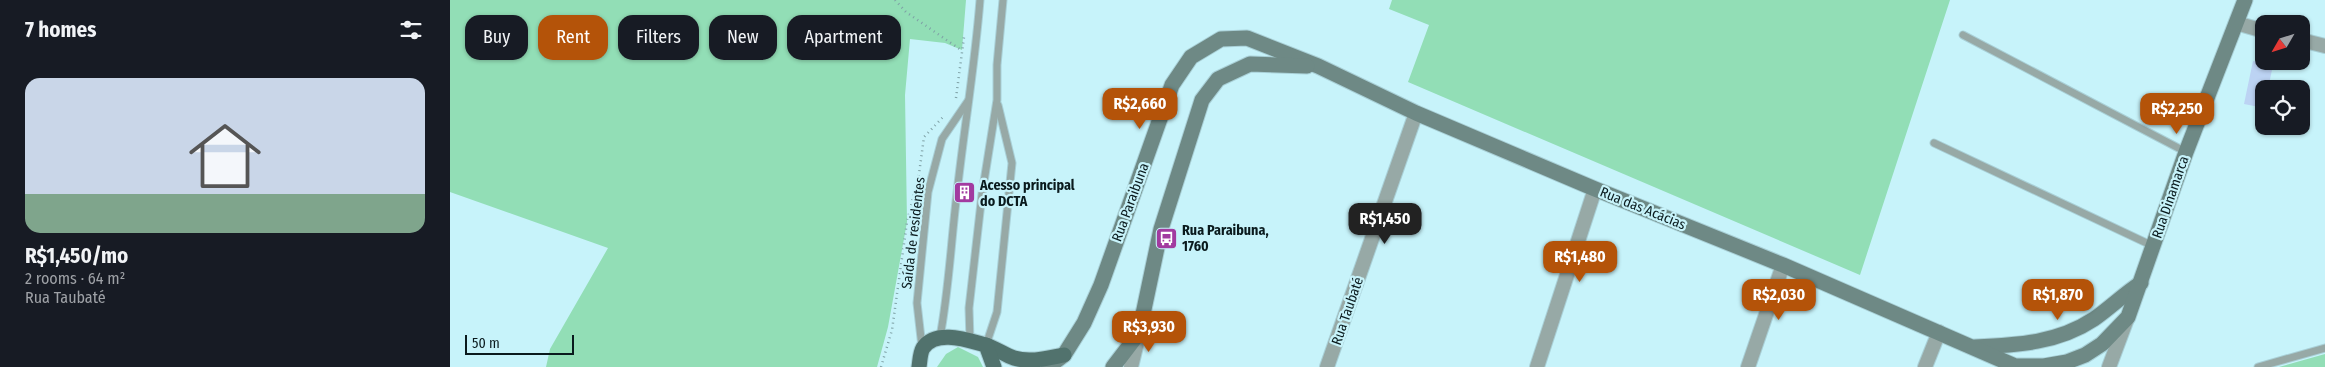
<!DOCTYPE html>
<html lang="en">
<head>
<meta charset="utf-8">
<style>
	body { margin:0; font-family:"Fira Sans Condensed",sans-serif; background:#242831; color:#f1f3f6; height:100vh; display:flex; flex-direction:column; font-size:19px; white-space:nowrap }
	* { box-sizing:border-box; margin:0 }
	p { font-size:16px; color:#9ea1a6 }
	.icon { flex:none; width:28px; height:28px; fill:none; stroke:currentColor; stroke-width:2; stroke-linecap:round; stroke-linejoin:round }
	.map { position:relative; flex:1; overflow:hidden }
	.drawer { display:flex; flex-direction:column; background:#171b24; width:450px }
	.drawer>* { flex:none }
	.guide { position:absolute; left:15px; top:15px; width:475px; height:45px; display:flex; gap:10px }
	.needle { width:32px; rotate:231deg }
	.controls { position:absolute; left:1805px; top:15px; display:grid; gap:10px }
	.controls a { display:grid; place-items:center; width:55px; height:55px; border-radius:10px; background:#171b24; box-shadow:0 1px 4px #0004; font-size:25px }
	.scale { position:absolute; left:15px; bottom:12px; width:109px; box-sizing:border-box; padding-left:5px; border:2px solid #0a1a1d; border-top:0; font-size:14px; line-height:18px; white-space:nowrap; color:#0a1a1d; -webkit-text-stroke:4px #c7f3fa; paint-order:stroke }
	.price { position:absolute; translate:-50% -42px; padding:0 11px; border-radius:10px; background:#b45309; color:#fff; font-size:16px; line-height:32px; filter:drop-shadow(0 1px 2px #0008) }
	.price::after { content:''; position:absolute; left:50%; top:30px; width:15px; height:11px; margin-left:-8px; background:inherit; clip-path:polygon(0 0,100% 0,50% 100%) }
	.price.active { background:#222; color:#fff }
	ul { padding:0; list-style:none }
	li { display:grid; align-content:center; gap:10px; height:265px; padding:0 25px }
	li+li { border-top:1px solid #363941 }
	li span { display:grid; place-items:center; height:155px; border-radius:15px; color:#555 }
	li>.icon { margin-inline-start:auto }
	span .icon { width:90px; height:90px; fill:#fffc; stroke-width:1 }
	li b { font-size:21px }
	h2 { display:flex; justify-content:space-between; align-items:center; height:60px; padding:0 25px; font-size:21px }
	.pill { padding:0 18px; border-radius:15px; background:#171b24; box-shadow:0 1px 4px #0004; font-size:18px; line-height:45px }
	.pill.active { background:#b45309; color:#fff }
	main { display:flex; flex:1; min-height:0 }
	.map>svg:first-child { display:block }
	.green { fill:#92deb6 }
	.water { fill:#bcd3f3 }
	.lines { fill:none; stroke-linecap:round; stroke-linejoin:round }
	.lane-casing { stroke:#a9d0d7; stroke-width:9 }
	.street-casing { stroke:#a9d0d7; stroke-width:16 }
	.secondary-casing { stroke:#a9d0d7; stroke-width:17 }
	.primary-casing { stroke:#a9d0d7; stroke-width:17 }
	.path { stroke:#7ea0a5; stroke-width:2.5; stroke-dasharray:1 4; stroke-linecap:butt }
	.lane { stroke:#97a9a6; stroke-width:7 }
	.street { stroke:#97a9a6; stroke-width:14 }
	.secondary { stroke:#6e8985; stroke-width:15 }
	.primary { stroke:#51726d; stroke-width:15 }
	.labels { text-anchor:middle; stroke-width:4.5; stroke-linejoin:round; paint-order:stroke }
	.poi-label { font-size:14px; font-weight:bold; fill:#0a1a1d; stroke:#c7f3fa; text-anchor:start }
	.street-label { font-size:14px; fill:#0a1a1d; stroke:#c7f3fa }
</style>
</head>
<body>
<main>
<section class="drawer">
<h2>7 homes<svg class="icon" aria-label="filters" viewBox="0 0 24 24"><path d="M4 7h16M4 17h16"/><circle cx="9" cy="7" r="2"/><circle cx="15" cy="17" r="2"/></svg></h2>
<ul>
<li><span style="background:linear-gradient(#c9d6e8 75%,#7fa58c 0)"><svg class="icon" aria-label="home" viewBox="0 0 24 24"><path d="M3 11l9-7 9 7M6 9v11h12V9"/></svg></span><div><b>R$1,450/mo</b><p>2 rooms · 64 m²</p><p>Rua Taubaté</p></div></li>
</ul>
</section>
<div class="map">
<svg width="1875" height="367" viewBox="0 0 1875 367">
	<rect width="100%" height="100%" fill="#c7f3fa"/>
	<!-- green -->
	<g class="green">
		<path d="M0,0h516l-4,50 -17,-7 -35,-4 -5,56 2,127 -19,105 -11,40h-331l4,-18 58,-101 -158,-56z"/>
		<path d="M942,0h558l-90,275 -452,-193 21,-57 -40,-16z"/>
		<path d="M508,347l20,10 5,10h-46l9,-13z"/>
		<path d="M1875,354v13h-46z"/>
	</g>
	<!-- water -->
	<path class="water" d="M1803,61l20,4 -5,24h-4v19l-20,-4z"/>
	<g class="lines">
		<defs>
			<g id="lane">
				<path d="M1513,35l223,117"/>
				<path d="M1484,143l219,103"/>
				<path d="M490,337c9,-48 11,-96 17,-144 7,-64 18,-128 23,-193"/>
				<path d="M520,340l-1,-32 13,-114 15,-94v-35l6,-65"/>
				<path d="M536,345l11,-33 15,-149 -14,-58"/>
				<path d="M472,347l-5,-44 11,-111 14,-53 26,-38"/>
				<path d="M1808,367l67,-19"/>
			</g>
			<g id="street">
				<path d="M1786,23l28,8"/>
				<path d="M1851,40l24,6"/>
				<path d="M681,367l8,-33"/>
				<path d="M877,367l89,-254"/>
				<path d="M1087,367l58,-178"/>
				<path d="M1298,367l35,-102"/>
				<path d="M1475,367l14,-35"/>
				<path d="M1659,367l18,-48"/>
			</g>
			<g id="secondary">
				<path d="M1525,347c43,-2 83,-4 119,-28 16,-11 30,-25 47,-36"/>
				<path d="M598,367l16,-12 20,-32 17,-38 71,-200 19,-28 30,-18 26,-1 71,28 98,47 179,76 188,76 232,101h29l23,-4 18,-7 17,-11 26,-27 58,-165 59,-152"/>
				<path d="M663,367l26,-34 22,-104 41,-129 16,-21 32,-15 57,2"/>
			</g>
			<g id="primary">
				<path d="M536,345c9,3 21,11 28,13 16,5 34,0 50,-3"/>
				<path d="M469,367c1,-6 1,-14 4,-19 13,-19 44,-8 63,-3l8,22"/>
			</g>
		</defs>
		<!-- lane casing -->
		<use href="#lane" class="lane-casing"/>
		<!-- street casing -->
		<use href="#street" class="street-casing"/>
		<!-- secondary casing -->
		<use href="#secondary" class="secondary-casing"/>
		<!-- primary casing -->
		<use href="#primary" class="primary-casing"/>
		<!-- path -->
		<g class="path">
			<path d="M445,0l11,12 55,38"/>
			<path d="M506,98l8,-61"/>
			<path d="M431,367l11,-37 15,-108 12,-48 5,-37 20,-21"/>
		</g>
		<!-- lane -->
		<use href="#lane" class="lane"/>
		<!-- street -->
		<use href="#street" class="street"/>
		<!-- secondary -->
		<use href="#secondary" class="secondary"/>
		<!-- primary -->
		<use href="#primary" class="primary"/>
	</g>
	<!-- icons -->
	<defs>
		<symbol id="building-square" viewBox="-11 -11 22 22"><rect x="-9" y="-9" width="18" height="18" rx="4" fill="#a23ba0" stroke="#c7f3fa"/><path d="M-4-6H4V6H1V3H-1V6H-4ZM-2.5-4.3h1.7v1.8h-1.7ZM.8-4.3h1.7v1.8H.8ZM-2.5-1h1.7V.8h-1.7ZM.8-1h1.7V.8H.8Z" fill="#fff"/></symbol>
		<symbol id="bus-square" viewBox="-11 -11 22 22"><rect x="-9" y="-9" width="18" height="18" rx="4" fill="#a23ba0" stroke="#c7f3fa"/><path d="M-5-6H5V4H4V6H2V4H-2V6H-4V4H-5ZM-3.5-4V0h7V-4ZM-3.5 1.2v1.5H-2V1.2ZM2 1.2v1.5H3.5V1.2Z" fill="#fff"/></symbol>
	</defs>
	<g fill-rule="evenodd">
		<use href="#building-square" x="502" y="180" width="25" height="25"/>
		<use href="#bus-square" x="704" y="226" width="25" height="25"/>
	</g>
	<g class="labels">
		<!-- poi labels -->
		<g class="poi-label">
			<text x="530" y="190">Acesso principal<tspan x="530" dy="16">do DCTA</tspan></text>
			<text x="732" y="235">Rua Paraibuna,<tspan x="732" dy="16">1760</tspan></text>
		</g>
		<!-- street labels -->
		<g class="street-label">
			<text transform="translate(1720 197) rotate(-71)" y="5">Rua Dinamarca</text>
			<text transform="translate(680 202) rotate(-70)" y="5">Rua Paraibuna</text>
			<text transform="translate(1193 208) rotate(22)" y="5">Rua das Acácias</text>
			<text transform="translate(463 233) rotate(-83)" y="5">Saída de residentes</text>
			<text transform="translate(897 311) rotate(-71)" y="5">Rua Taubaté</text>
		</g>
	</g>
</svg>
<div class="controls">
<a><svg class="needle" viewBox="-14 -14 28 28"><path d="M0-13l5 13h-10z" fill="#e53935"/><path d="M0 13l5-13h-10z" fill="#9ea1a6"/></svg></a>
<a><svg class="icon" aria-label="locate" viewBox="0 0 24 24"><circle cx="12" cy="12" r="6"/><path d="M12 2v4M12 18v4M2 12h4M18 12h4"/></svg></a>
</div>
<div class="scale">50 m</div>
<b class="price" style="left:690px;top:130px">R$2,660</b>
<b class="price" style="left:1727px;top:135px">R$2,250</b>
<b class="price active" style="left:935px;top:245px">R$1,450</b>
<b class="price" style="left:1130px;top:283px">R$1,480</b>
<b class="price" style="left:1329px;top:321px">R$2,030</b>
<b class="price" style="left:1608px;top:321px">R$1,870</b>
<b class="price" style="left:699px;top:353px">R$3,930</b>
<div class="guide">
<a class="pill">Buy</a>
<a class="pill active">Rent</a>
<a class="pill">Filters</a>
<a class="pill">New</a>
<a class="pill">Apartment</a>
</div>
</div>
</main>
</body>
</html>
